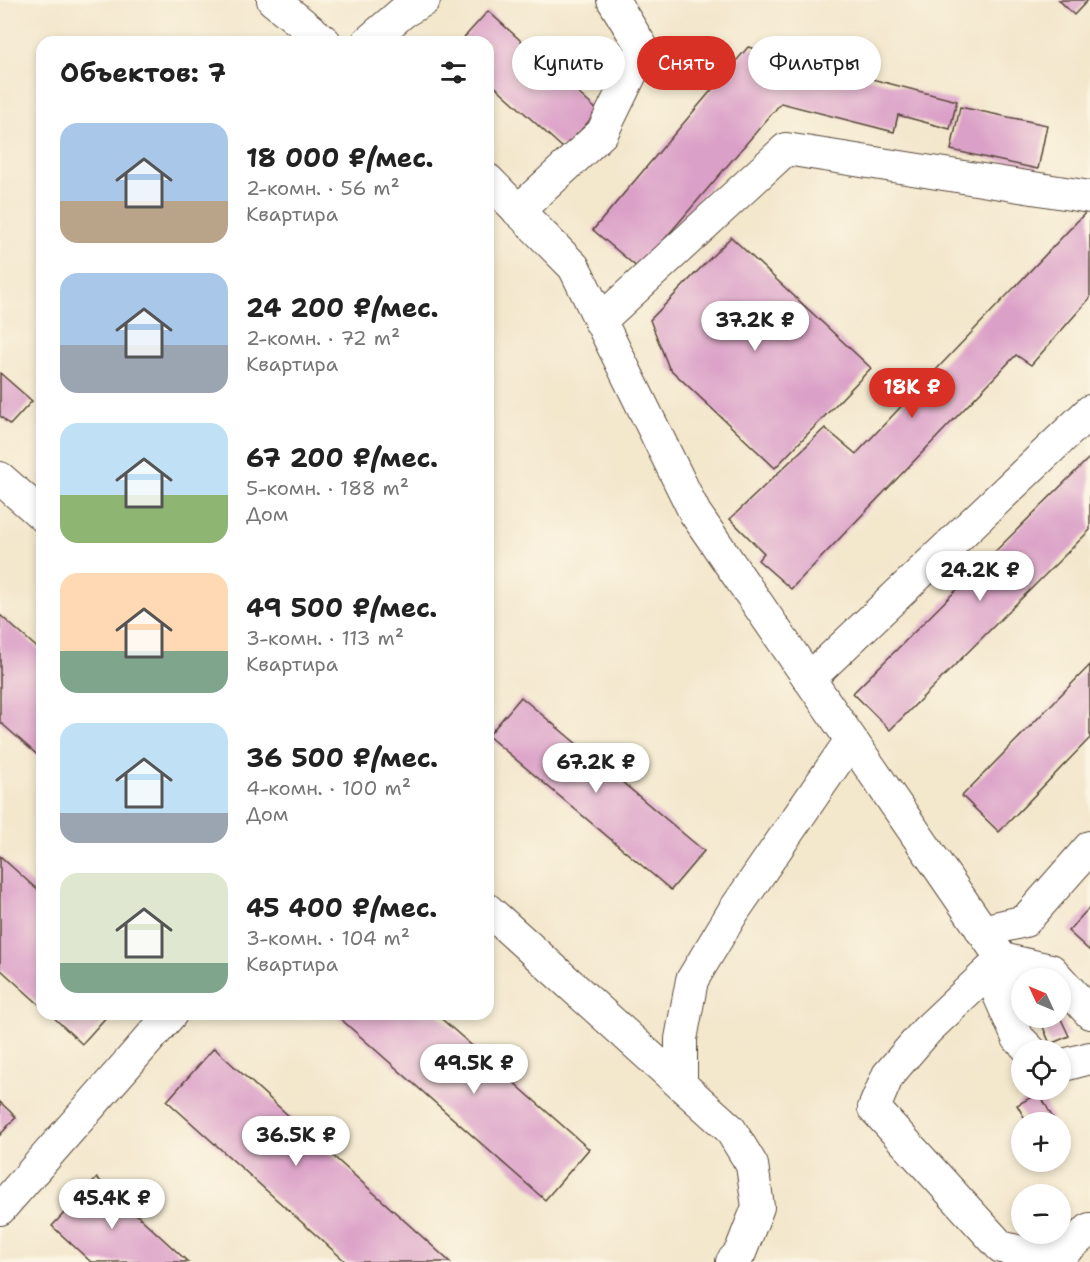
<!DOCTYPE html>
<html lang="ru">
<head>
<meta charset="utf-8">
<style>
	body { margin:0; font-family:"Shantell Sans",sans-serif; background:#f2f2f2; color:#222; height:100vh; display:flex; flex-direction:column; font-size:22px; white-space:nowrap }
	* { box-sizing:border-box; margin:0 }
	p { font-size:20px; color:#767676 }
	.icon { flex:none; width:33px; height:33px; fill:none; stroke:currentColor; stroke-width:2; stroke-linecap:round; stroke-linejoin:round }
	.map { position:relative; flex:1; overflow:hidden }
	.drawer { position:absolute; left:36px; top:36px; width:458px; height:984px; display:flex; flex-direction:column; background:#fff; border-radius:18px; box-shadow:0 3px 9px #0003 }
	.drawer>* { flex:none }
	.banner { position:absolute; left:512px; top:36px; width:488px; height:54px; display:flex; gap:12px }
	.needle { width:39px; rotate:314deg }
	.tools { position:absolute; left:1011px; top:968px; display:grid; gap:12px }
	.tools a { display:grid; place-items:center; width:60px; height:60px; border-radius:50%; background:#fff; box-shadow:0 3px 9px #0003; font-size:30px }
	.price { position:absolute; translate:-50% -51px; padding:0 14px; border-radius:21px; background:#fff; color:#222; font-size:20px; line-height:39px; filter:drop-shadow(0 2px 3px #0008) }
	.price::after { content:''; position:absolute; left:50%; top:36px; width:18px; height:14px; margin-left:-9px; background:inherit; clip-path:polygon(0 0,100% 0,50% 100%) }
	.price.current { background:#d93025; color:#fff }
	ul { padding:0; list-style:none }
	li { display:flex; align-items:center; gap:18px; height:150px; padding:0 24px }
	li span { display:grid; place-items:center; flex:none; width:168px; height:120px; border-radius:18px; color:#555 }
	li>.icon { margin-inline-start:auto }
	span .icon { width:72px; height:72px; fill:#fffc; stroke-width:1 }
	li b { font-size:26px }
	h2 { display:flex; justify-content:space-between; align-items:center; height:72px; padding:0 24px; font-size:26px }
	.chip { padding:0 21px; border-radius:27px; background:#fff; box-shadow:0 3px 9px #0003; font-size:21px; line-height:54px }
	.chip.current { background:#d93025; color:#fff }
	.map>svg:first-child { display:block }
	.building { fill:#dba0c8 }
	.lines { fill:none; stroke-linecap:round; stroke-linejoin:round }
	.minor-casing { stroke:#574638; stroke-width:34 }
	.minor { stroke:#fff; stroke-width:32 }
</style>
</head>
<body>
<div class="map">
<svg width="1090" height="1262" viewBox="0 0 1090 1262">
	<rect width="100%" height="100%" fill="#fcf5e5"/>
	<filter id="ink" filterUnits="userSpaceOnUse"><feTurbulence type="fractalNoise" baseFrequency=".0167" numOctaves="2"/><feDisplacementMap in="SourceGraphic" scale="12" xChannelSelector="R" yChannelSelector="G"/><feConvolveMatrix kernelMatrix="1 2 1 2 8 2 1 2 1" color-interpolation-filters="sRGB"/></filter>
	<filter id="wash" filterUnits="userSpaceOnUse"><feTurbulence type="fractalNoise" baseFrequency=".008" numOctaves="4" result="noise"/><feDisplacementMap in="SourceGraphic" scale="24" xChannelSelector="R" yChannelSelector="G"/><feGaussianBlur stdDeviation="1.35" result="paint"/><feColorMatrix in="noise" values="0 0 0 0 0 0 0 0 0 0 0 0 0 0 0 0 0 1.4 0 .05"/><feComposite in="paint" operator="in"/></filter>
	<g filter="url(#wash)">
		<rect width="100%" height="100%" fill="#f3e7cc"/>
		<g id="blocks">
			<!-- building -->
			<g class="building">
				<path d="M1059,0h29l-14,15z"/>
				<path d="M488,11l110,100 -34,38 -76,-69v-38h-28z"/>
				<path d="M748,47l209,54 -7,28 -52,-14 -4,17 -113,-29 -142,166 -46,-39z"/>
				<path d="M960,107l87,18 -9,44 -87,-19z"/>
				<path d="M1087,211h3v87l-59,67 -15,-10 -225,234 -33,-29 6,-7 -34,-34 95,-91 31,26z"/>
				<path d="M731,237l140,131 -96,100 -106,-100 -19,-48z"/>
				<path d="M0,373l32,28 -22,24 -10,-9z"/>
				<path d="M1090,457v73l-200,200 -37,-37z"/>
				<path d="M0,615l42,37v107l-42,-37z"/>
				<path d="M1090,665v73l-91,94 -37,-36z"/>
				<path d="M521,697l183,154 -33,39 -183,-154z"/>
				<path d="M0,856l42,38v113l-42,-38z"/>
				<path d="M1090,907v44l-22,-20z"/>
				<path d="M50,1014h59l-27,30z"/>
				<path d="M335,1014h101l153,135 -44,51z"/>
				<path d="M1039,1017h21l9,19 -19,8z"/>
				<path d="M214,1048l236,214h-104l-179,-161z"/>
				<path d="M1039,1093l14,25 -8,4h-18l-10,-17z"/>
				<path d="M0,1102l16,15 -16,18z"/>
				<path d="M97,1178l91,84h-97l-39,-36z"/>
			</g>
		</g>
	</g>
	<g filter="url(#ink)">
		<use href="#blocks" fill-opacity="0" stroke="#574638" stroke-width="1.5"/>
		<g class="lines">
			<defs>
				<g id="minor">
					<path d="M273,0l52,42"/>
					<path d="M368,42l35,-30 21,-12"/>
					<path d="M488,180l86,87 121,246 307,446 -3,36 19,43 12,12"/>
					<path d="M518,211l84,-78 41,-84 -30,-49"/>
					<path d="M600,321l186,-172 304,48"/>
					<path d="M0,478l42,37"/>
					<path d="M809,679l281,-268"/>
					<path d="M488,910l242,219 22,36 6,42 -18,46 -8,9"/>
					<path d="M982,931l43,-10 65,-74"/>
					<path d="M1002,959l-75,71 -39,45 -14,33 127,139 52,13 37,-31"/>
					<path d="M1002,959l49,11 7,8"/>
					<path d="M1060,980l30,33"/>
					<path d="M1060,1066l30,-8"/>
					<path d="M681,1082v-43l11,-59 41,-68 118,-172"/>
					<path d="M0,1209l171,-195"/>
				</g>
			</defs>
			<!-- minor casing -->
			<use href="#minor" class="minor-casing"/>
			<!-- minor -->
			<use href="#minor" class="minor"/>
		</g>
	</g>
</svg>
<div class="tools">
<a><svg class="needle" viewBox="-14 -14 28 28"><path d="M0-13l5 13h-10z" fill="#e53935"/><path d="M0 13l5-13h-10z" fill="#767676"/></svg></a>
<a><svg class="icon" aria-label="locate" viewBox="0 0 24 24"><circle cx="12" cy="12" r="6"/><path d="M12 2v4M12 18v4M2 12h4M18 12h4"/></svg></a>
<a>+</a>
<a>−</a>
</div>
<b class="price" style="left:755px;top:352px">37.2K ₽</b>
<b class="price current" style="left:912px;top:419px">18K ₽</b>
<b class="price" style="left:980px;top:602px">24.2K ₽</b>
<b class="price" style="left:596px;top:794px">67.2K ₽</b>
<b class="price" style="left:474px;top:1095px">49.5K ₽</b>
<b class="price" style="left:296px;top:1167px">36.5K ₽</b>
<b class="price" style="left:112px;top:1230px">45.4K ₽</b>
<div class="banner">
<a class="chip">Купить</a>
<a class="chip current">Снять</a>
<a class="chip">Фильтры</a>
</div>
<section class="drawer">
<h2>Объектов: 7<svg class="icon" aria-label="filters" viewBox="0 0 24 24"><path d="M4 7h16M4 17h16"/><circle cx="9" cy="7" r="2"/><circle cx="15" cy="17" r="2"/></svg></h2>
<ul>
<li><span style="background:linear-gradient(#a9c7e8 65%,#b9a48a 0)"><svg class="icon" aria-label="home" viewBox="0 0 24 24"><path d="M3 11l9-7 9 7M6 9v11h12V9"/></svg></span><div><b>18 000 ₽/мес.</b><p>2-комн. · 56 m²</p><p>Квартира</p></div></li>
<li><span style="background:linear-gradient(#a9c7e8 60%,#9aa5b1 0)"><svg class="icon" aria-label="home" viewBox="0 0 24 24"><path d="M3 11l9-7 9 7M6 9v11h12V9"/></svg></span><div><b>24 200 ₽/мес.</b><p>2-комн. · 72 m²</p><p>Квартира</p></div></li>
<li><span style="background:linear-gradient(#bfe0f5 60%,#8fb573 0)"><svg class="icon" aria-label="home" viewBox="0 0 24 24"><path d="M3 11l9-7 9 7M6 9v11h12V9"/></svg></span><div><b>67 200 ₽/мес.</b><p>5-комн. · 188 m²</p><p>Дом</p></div></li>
<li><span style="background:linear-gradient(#ffd9b3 65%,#7fa58c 0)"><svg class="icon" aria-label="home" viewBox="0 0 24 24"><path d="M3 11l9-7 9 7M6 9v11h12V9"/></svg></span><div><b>49 500 ₽/мес.</b><p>3-комн. · 113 m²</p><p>Квартира</p></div></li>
<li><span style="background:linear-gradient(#bfe0f5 75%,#9aa5b1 0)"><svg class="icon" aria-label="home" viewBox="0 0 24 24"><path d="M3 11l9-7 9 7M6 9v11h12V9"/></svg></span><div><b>36 500 ₽/мес.</b><p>4-комн. · 100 m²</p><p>Дом</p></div></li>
<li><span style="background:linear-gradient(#dfe7d0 75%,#7fa58c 0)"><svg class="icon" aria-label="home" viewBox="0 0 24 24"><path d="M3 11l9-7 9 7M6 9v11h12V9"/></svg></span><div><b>45 400 ₽/мес.</b><p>3-комн. · 104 m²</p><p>Квартира</p></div></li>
</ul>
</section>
</div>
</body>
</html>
